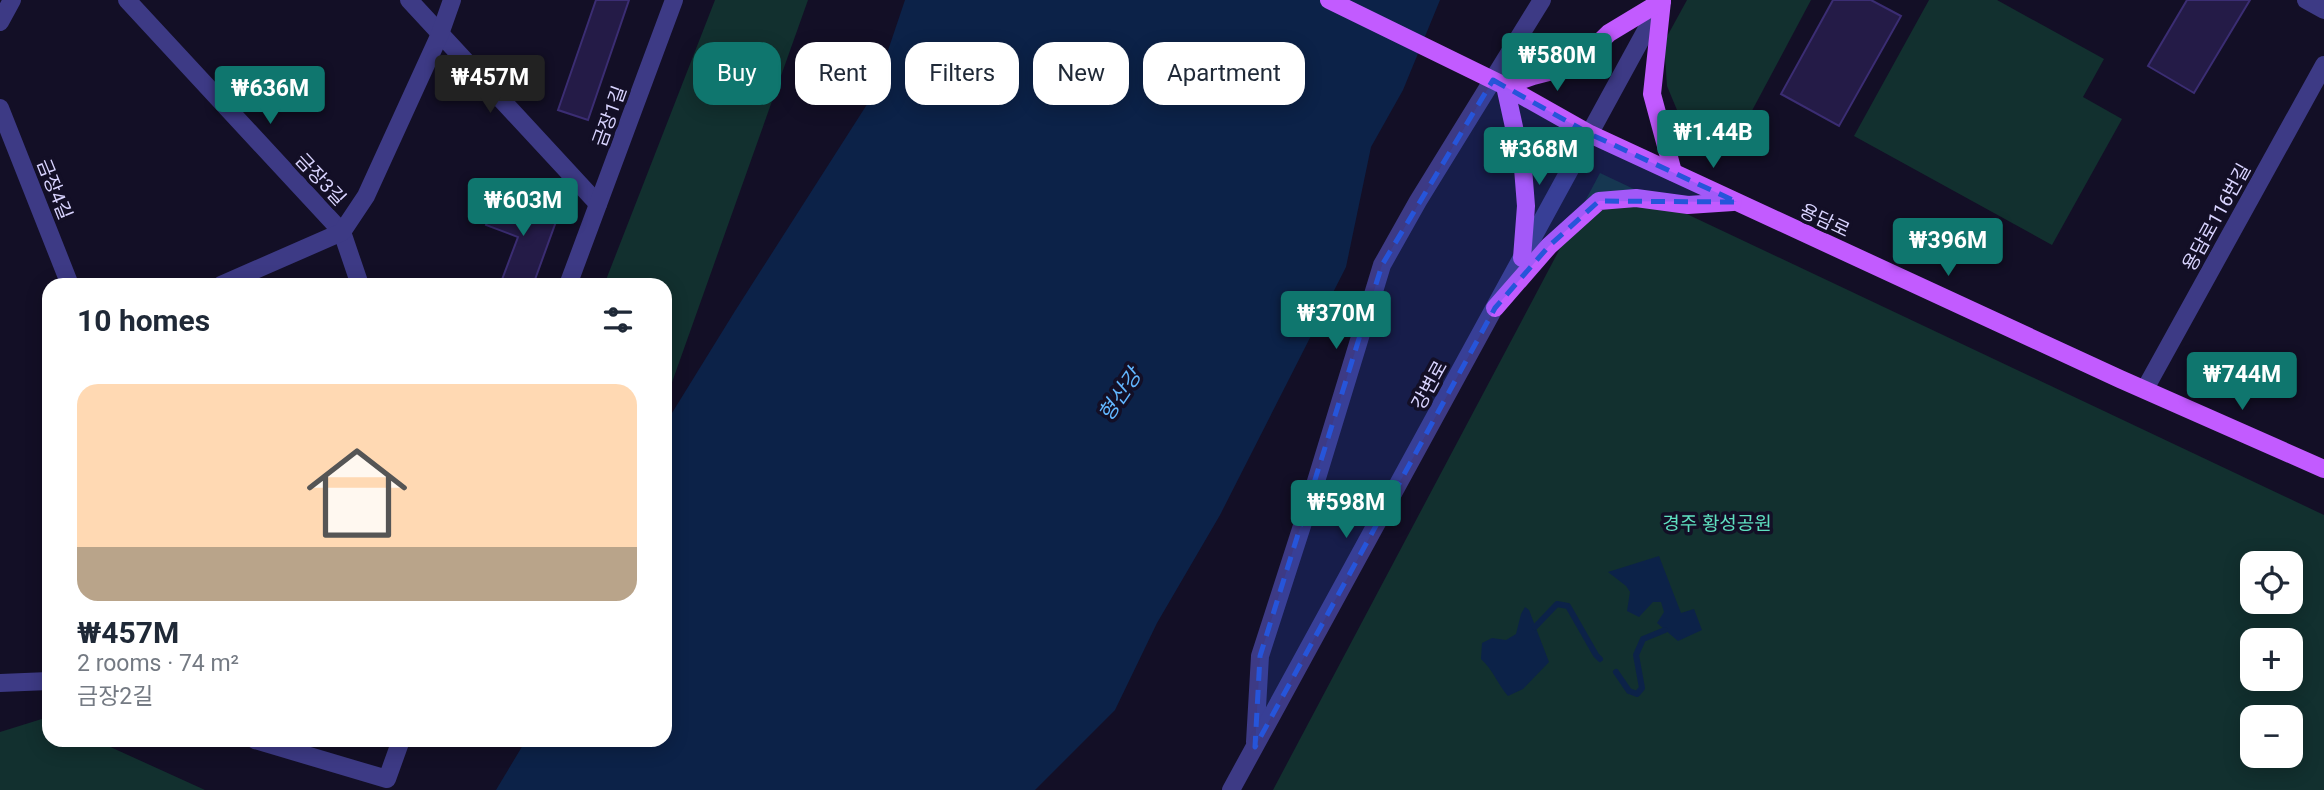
<!DOCTYPE html>
<html lang="en">
<head>
<meta charset="utf-8">
<style>
	body { margin:0; font-family:Roboto,"Noto Sans KR",sans-serif; background:#f6f6f7; color:#1f2937; height:100vh; display:flex; flex-direction:column; font-size:26px; white-space:nowrap }
	* { box-sizing:border-box; margin:0 }
	p { font-size:23px; color:#747a83 }
	.icon { flex:none; width:38px; height:38px; fill:none; stroke:currentColor; stroke-width:2; stroke-linecap:round; stroke-linejoin:round }
	.map { position:relative; flex:1; overflow:hidden }
	.details { position:absolute; left:42px; top:278px; width:630px; height:469px; display:flex; flex-direction:column; background:#fff; border-radius:21px; box-shadow:0 4px 18px #0003 }
	.details>* { flex:none }
	.banner { position:absolute; left:693px; top:42px; width:665px; height:63px; display:flex; gap:14px }
	.fabs { position:absolute; left:2240px; top:551px; display:grid; gap:14px }
	.fabs a { display:grid; place-items:center; width:63px; height:63px; border-radius:14px; background:#fff; box-shadow:0 4px 18px #0003; font-size:35px }
	.price { position:absolute; translate:-50% -60px; padding:0 16px; border-radius:7px; background:#0f766e; color:#fff; font-size:23px; line-height:46px; filter:drop-shadow(0 2px 4px #0008) }
	.price::after { content:''; position:absolute; left:50%; top:42px; width:21px; height:16px; margin-left:-10px; background:inherit; clip-path:polygon(0 0,100% 0,50% 100%) }
	.price.selected { background:#222; color:#fff }
	ul { padding:0; list-style:none }
	li { display:grid; align-content:center; gap:14px; height:371px; padding:0 35px }
	li+li { border-top:2px solid #e0e1e3 }
	li span { display:grid; place-items:center; height:217px; border-radius:21px; color:#555 }
	li>.icon { margin-inline-start:auto }
	span .icon { width:126px; height:126px; fill:#fffc; stroke-width:1 }
	li b { font-size:30px }
	h2 { display:flex; justify-content:space-between; align-items:center; height:84px; padding:0 35px; font-size:30px }
	.tag { padding:0 24px; border-radius:21px; background:#fff; box-shadow:0 4px 18px #0003; font-size:24px; line-height:63px }
	.tag.selected { background:#0f766e; color:#fff }
	.map>svg:first-child { display:block }
	.green { fill:#12302f; fill-rule:evenodd }
	.water { fill:#0c2248 }
	.lines { fill:none; stroke-linecap:round; stroke-linejoin:round }
	.stream { stroke:#0c2248; stroke-width:6 }
	.building { fill:#241b47; stroke:#3b2d73; stroke-width:2 }
	.minor { stroke:#3d3a85; stroke-width:18 }
	.major { stroke:#c25bff; stroke-width:18 }
	.major-bridge { stroke:#c25bff; stroke-width:18 }
	.marked { fill:#2655da; fill-opacity:0.2; stroke:#2655da; stroke-width:5; stroke-dasharray:14 9; stroke-linejoin:round }
	.labels { text-anchor:middle; stroke-width:7; stroke-linejoin:round; paint-order:stroke }
	.street-label { font-size:19px; fill:#d9d4ff; stroke:#130f26 }
	.park-label { font-size:19px; fill:#5fe0c0; stroke:#130f26 }
	.water-label { font-size:21px; font-style:italic; fill:#62b6ff; stroke:#130f26 }
</style>
</head>
<body>
<div class="map">
<svg width="2324" height="790" viewBox="0 0 2324 790">
	<rect width="100%" height="100%" fill="#130f26"/>
	<!-- green -->
	<g class="green">
		<path d="M715,0h93l-143,402v-117h-61z"/>
		<path d="M1687,0h124l-80,150 -35,-16 -19,-24 -10,-24 -3,-44z"/>
		<path d="M1929,0h68l107,59 -21,38 39,22 -70,126 -198,-109z"/>
		<path d="M1600,173l724,342v275h-1051zM2252,564h39v38h-39zM2252,640h39v39h-39zM2252,718h39v38h-39z"/>
		<path d="M45,718l4,1v21h46l110,50h-205v-58z"/>
	</g>
	<!-- water -->
	<g class="water">
		<path d="M905,0h535l-37,90 -32,57 -25,120 -126,248 -63,108 -42,87 -80,80h-539l30,-50h139v-309l7,-18 63,-102 138,-216z"/>
		<path d="M1659,556l22,57 13,-4 8,21 -24,11 -21,-18 7,-11 -3,-10h-8l-14,15 -12,-6 3,-19 -4,-6 -18,-14z"/>
		<path d="M1525,607l4,3 20,52 -26,27 -15,7c-11,-13 -15,-26 -27,-37l1,-16 10,-5 14,2 10,-6 5,-20z"/>
	</g>
	<g class="lines">
		<!-- stream -->
		<g class="stream">
			<path d="M1535,627l22,-23 11,2 28,49 4,4"/>
			<path d="M1616,672l13,19 8,3 5,-6 -6,-33 7,-16 22,-9"/>
		</g>
	</g>
	<!-- building -->
	<g class="building">
		<path d="M596,0h33l-41,120 -30,-10z"/>
		<path d="M1833,0h38l30,16 -62,110 -58,-32z"/>
		<path d="M2187,0h63l-56,93 -46,-27z"/>
		<path d="M498,194l60,22 -25,69h-33l18,-48 -32,-12z"/>
	</g>
	<g class="lines">
		<!-- minor -->
		<g class="minor">
			<path d="M127,0l215,232 18,53"/>
			<path d="M409,0l189,204"/>
			<path d="M2306,0l18,10"/>
			<path d="M0,22l12,-22"/>
			<path d="M0,108l70,177"/>
			<path d="M221,285l121,-53 24,-36 74,-162 12,-34"/>
			<path d="M568,285l106,-285"/>
			<path d="M2145,389l179,-324"/>
			<path d="M0,683l49,-2"/>
			<path d="M255,740l132,39 14,-39"/>
			<path d="M1255,742l5,-86 50,-155 72,-236 36,-64 124,-201"/>
			<path d="M1231,790l431,-789"/>
		</g>
		<!-- major -->
		<g class="major">
			<path d="M1662,1l-10,93 21,78"/>
			<path d="M1505,86l85,48 530,245 204,90"/>
			<path d="M1505,86l28,-10 43,-11 33,-32 53,-32"/>
			<path d="M1505,86l18,82 3,38 -4,52"/>
			<path d="M1495,308l54,-62 50,-45 37,-3 52,7 45,-3"/>
		</g>
		<!-- major-bridge -->
		<path class="major-bridge" d="M1329,0l176,86"/>
	</g>
	<!-- marked area -->
	<path class="marked" d="M1493,80l97,54 147,68 -138,-1 -50,45 -54,62 -240,439 5,-91 122,-391z"/>
	<g class="labels">
		<!-- street labels -->
		<g class="street-label">
			<text transform="translate(609 116) rotate(-70)" y="7">금장1길</text>
			<text transform="translate(321 179) rotate(47)" y="7">금장3길</text>
			<text transform="translate(55 189) rotate(68)" y="7">금장4길</text>
			<text transform="translate(2216 217) rotate(-61)" y="7">용담로116번길</text>
			<text transform="translate(1825 220) rotate(25)" y="7">용담로</text>
			<text transform="translate(1429 385) rotate(-61)" y="7">강변로</text>
		</g>
		<!-- park labels -->
		<g class="park-label">
			<text x="1717" y="530">경주 황성공원</text>
		</g>
		<!-- water labels -->
		<g class="water-label">
			<text transform="translate(1120 395) rotate(-56)" y="7">형산강</text>
		</g>
	</g>
</svg>
<div class="fabs">
<a><svg class="icon" aria-label="locate" viewBox="0 0 24 24"><circle cx="12" cy="12" r="6"/><path d="M12 2v4M12 18v4M2 12h4M18 12h4"/></svg></a>
<a>+</a>
<a>−</a>
</div>
<b class="price" style="left:1557px;top:93px">₩580M</b>
<b class="price selected" style="left:490px;top:115px">₩457M</b>
<b class="price" style="left:270px;top:126px">₩636M</b>
<b class="price" style="left:1713px;top:170px">₩1.44B</b>
<b class="price" style="left:1539px;top:187px">₩368M</b>
<b class="price" style="left:523px;top:238px">₩603M</b>
<b class="price" style="left:1948px;top:278px">₩396M</b>
<b class="price" style="left:1336px;top:351px">₩370M</b>
<b class="price" style="left:2242px;top:412px">₩744M</b>
<b class="price" style="left:1346px;top:540px">₩598M</b>
<div class="banner">
<a class="tag selected">Buy</a>
<a class="tag">Rent</a>
<a class="tag">Filters</a>
<a class="tag">New</a>
<a class="tag">Apartment</a>
</div>
<section class="details">
<h2>10 homes<svg class="icon" aria-label="filters" viewBox="0 0 24 24"><path d="M4 7h16M4 17h16"/><circle cx="9" cy="7" r="2"/><circle cx="15" cy="17" r="2"/></svg></h2>
<ul>
<li><span style="background:linear-gradient(#ffd9b3 75%,#b9a48a 0)"><svg class="icon" aria-label="home" viewBox="0 0 24 24"><path d="M3 11l9-7 9 7M6 9v11h12V9"/></svg></span><div><b>₩457M</b><p>2 rooms · 74 m²</p><p>금장2길</p></div></li>
</ul>
</section>
</div>
</body>
</html>
